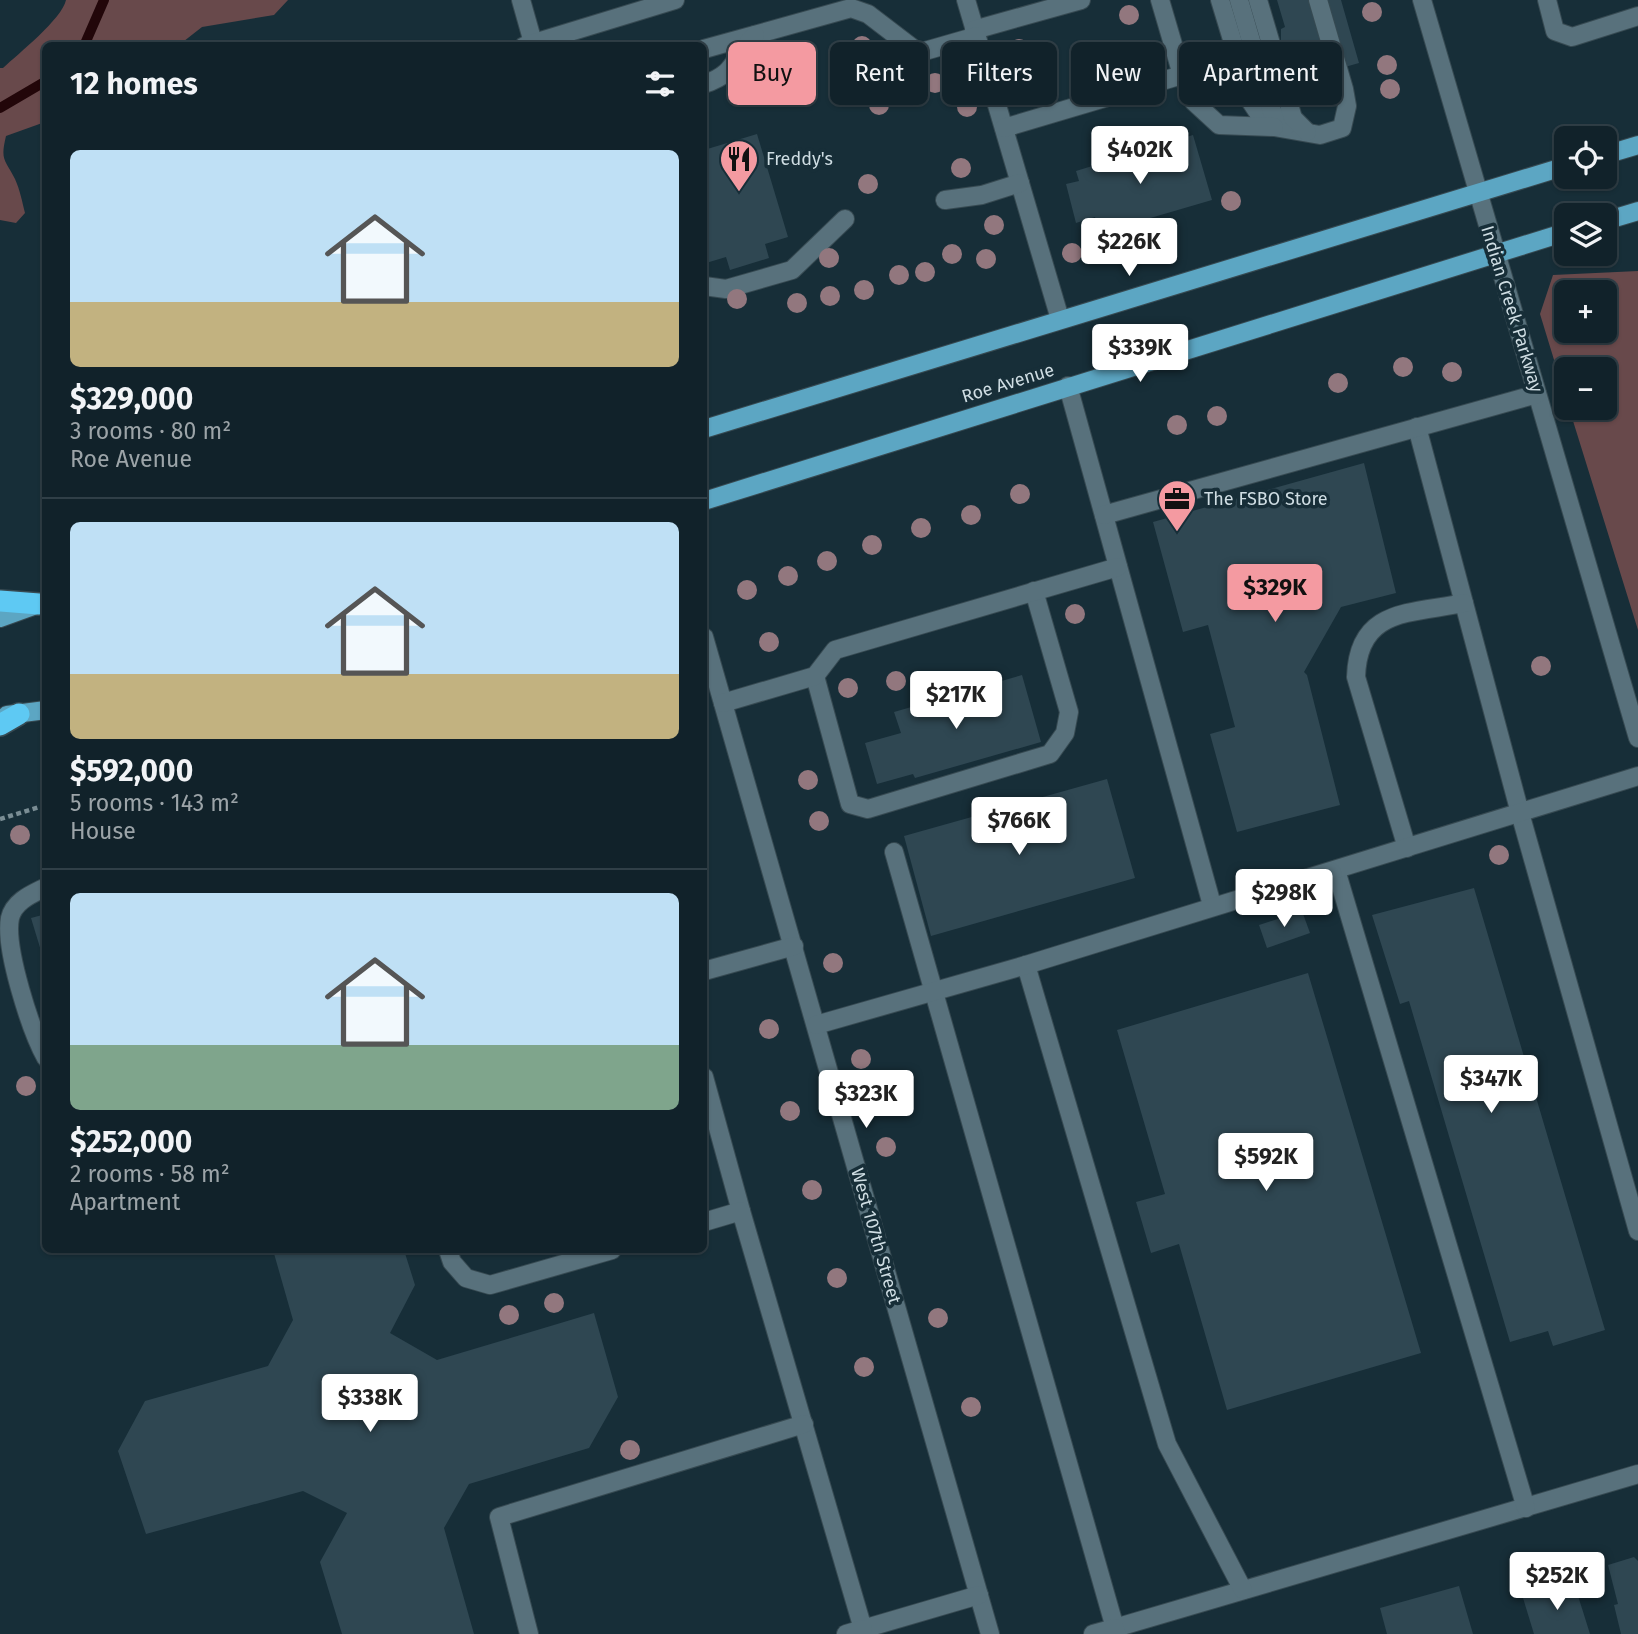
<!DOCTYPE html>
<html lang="en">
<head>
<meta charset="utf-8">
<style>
	body { margin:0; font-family:"Fira Sans",sans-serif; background:#1a2a32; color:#f1f3f6; height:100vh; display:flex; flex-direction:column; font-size:26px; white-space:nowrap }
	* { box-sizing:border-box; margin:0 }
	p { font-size:23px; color:#9ca4a8 }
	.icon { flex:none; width:38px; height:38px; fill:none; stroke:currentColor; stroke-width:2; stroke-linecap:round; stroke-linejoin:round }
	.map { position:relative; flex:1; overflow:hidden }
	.details { position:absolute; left:42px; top:42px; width:665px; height:1211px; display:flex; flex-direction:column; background:#11222a; border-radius:10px; box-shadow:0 2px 5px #0004,0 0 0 2px #303f47 }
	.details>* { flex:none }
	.hud { position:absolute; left:728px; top:42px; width:665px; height:63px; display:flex; gap:14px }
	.tools { position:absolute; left:1554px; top:126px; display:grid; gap:14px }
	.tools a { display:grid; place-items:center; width:63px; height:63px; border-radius:10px; background:#11222a; box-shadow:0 2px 5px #0004,0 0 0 2px #303f47; font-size:35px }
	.price { position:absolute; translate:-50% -60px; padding:0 16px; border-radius:7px; background:#fff; color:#222; font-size:23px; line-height:46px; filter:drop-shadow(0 2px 4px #0008) }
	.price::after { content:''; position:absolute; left:50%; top:42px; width:21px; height:16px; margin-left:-10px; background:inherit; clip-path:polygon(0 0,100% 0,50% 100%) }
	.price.selected { background:#f49aa1; color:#111 }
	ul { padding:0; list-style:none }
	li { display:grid; align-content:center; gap:14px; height:371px; padding:0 28px }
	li+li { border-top:2px solid #303f47 }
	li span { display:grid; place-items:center; height:217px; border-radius:10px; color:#555 }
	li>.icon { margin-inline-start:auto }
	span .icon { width:126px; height:126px; fill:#fffc; stroke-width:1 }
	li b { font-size:30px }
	h2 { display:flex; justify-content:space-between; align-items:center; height:84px; padding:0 28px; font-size:30px }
	.tag { padding:0 24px; border-radius:10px; background:#11222a; box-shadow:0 2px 5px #0004,0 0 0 2px #303f47; font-size:24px; line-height:63px }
	.tag.selected { background:#f49aa1; color:#111 }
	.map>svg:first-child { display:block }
	.green { fill:#68494b; fill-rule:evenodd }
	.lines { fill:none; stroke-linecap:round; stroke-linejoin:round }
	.stream { stroke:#220609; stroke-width:10 }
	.building { fill:#2f4752 }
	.minor-casing { stroke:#374a52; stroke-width:20 }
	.major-casing { stroke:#374a52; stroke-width:20 }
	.highway-casing { stroke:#374a52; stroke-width:24 }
	.path { stroke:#7a8d94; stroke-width:4.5; stroke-dasharray:5 3.5; stroke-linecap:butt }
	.minor { stroke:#58717c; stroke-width:18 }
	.major { stroke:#5ca6c3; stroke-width:18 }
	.highway { stroke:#5ec9f3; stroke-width:21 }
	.tree { fill:#92777e }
	.labels { text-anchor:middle; stroke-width:7; stroke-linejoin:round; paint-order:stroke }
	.poi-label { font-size:18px; fill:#cfdde3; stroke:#172e38; text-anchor:start }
	.street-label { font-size:18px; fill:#cfdde3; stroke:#172e38 }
</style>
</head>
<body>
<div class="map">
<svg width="1638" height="1634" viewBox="0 0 1638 1634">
	<rect width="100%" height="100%" fill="#172e38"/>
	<!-- green -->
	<g class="green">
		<path d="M66,0h222l-14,15 -72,12 -23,18 -133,1 -1,76 -39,14c-6,25 -1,23 9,43 5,11 7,22 10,34l-9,10 -16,-3v-152h3c15,-14 59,-49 63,-68z"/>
		<path d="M1638,271v359l-69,-222h36v-39h-39v30l-26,-85 13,-39zM1566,292h39v39h-39z"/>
	</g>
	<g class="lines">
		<!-- stream -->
		<g class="stream">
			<path d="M84,46l20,-46"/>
			<path d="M0,108l46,-27"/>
		</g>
	</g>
	<!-- building -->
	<g class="building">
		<path d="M1277,0h64l18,63 -63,18 -6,-8 -51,15 -9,-31 51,-15v-13l4,-2z"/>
		<path d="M757,134l31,103 -23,7 4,14 -39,12 -4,-13 -20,6 -2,-8v-105z"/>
		<path d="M1193,135l19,65 -113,33 -4,-16 -19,6 -10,-39 13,-3 -3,-10z"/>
		<path d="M1364,463l32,130 -55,14 -37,65 3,3 33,130 -103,27 -27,-98 25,-7 -27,-102 -25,7 -30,-110z"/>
		<path d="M1022,675l19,67 -126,36 -2,-4 -36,10 -12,-41 36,-10 -7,-21z"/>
		<path d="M1107,779l28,99 -204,58 -27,-100z"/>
		<path d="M1474,888l131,442 -52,16 -5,-15 -38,11 -101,-341 -9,3 -28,-89z"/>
		<path d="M1302,911l8,22 -43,15 -8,-23z"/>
		<path d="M46,914v50h-1l-14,-46z"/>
		<path d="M1308,973l113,380 -194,57 -48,-166 -28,9 -15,-51 29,-8 -48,-164z"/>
		<path d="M273,1250h131l11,35 -25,48 47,27 157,-47 24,84 -29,51 -120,36 -25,44 30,106h-132l-22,-72 27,-49 -44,-22 -157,43 -28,-83 27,-50 123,-35 25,-46z"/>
		<path d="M1634,1557l4,4v73h-17l-7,-29 4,-1 -10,-39z"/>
		<path d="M1574,1583l16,51h-56l-11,-36z"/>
		<path d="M1459,1586l14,48h-86l-7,-26z"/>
	</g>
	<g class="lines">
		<defs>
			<g id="minor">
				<path d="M521,0l13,46"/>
				<path d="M966,0l94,319"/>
				<path d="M1220,0l31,102 12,18 11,7 46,8 22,-7 5,-22 -3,-17 -26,-89"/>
				<path d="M1239,0l33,112 13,15"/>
				<path d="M1258,0l35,118 14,14"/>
				<path d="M1422,0l216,738"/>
				<path d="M1547,0l8,31 17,6 66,-21"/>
				<path d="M974,30l107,-30"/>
				<path d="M524,46l151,-46"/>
				<path d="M704,49l147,-41 17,6 51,39"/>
				<path d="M908,72l-4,-15 73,-21"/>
				<path d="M1182,75l12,27 25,23 55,2"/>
				<path d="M704,84c34,-11 28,-27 51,-49"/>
				<path d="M1004,128l178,-53 -22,-75"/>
				<path d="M945,200l37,-5 38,-12"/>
				<path d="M704,286l22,3 66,-19 53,-51"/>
				<path d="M1068,386l144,519"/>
				<path d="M1417,427l103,386 118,418"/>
				<path d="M1104,515l433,-121"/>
				<path d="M704,637l286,997"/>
				<path d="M815,676l35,128 18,5 182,-55 15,-21 4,-21 -35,-121"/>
				<path d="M723,703l92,-27 20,-26 283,-83"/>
				<path d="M1407,848l-51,-171c2,-69 54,-63 108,-74"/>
				<path d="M894,852l221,776 523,-154"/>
				<path d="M1336,870l190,638"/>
				<path d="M46,887c-14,7 -32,14 -36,31 -6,30 21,113 36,140"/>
				<path d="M1026,965l141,479 76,146"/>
				<path d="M704,971l90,-25"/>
				<path d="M816,1025l210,-60 612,-189"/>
				<path d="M704,1077l37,134"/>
				<path d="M704,1222l37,-11 122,418 116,-34"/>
				<path d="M448,1250l4,12 14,16 24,7 122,-35"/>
				<path d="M529,1634l-30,-117 305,-93"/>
				<path d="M846,1634l17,-5"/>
				<path d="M1093,1634l22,-6 2,6"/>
			</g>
			<g id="major">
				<path d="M1605,155l33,-10"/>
				<path d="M1605,221l33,-10"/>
				<path d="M704,429l862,-263"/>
				<path d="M704,501l862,-269"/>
				<path d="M0,618l36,-13"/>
				<path d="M7,715l39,-5"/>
			</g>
			<g id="highway">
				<path d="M0,601l39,3"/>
				<path d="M0,725l19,-11"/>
			</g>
		</defs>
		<!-- minor casing -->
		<use href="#minor" class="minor-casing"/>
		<!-- major casing -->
		<use href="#major" class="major-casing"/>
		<!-- highway casing -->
		<use href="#highway" class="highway-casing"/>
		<!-- path -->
		<path class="path" d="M0,819l46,-14"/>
		<!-- minor -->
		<use href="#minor" class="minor"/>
		<!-- major -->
		<use href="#major" class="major"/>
		<!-- highway -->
		<use href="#highway" class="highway"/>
	</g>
	<!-- trees -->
	<g class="tree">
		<circle cx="1372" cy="12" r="10"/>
		<circle cx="1129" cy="15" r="10"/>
		<circle cx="862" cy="46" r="10"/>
		<circle cx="1019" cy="49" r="10"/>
		<circle cx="1387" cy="65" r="10"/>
		<circle cx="935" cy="83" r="10"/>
		<circle cx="1030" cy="88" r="10"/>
		<circle cx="1390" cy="89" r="10"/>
		<circle cx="879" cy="105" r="10"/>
		<circle cx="967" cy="107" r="10"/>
		<circle cx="961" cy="168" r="10"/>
		<circle cx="868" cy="184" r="10"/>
		<circle cx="1231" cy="201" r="10"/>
		<circle cx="994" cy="225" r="10"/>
		<circle cx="1151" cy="232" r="10"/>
		<circle cx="1109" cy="245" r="10"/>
		<circle cx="1072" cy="253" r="10"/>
		<circle cx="952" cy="254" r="10"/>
		<circle cx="829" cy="258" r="10"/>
		<circle cx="986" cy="259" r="10"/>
		<circle cx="925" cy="272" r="10"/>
		<circle cx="899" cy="275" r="10"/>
		<circle cx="864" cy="290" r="10"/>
		<circle cx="830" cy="296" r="10"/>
		<circle cx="737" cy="299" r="10"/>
		<circle cx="797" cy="303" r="10"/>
		<circle cx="1403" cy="367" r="10"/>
		<circle cx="1452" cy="372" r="10"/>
		<circle cx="1338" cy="383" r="10"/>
		<circle cx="1217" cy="416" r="10"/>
		<circle cx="1177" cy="425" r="10"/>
		<circle cx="1020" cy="494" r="10"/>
		<circle cx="971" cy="515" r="10"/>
		<circle cx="921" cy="528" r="10"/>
		<circle cx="872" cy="545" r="10"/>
		<circle cx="827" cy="561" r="10"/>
		<circle cx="788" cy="576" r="10"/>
		<circle cx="747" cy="590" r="10"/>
		<circle cx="1075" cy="614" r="10"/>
		<circle cx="769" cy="642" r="10"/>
		<circle cx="1541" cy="666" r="10"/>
		<circle cx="896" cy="681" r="10"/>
		<circle cx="848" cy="688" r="10"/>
		<circle cx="808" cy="780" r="10"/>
		<circle cx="819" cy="821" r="10"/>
		<circle cx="20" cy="835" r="10"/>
		<circle cx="1499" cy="855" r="10"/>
		<circle cx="833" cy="963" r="10"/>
		<circle cx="769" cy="1029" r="10"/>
		<circle cx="861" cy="1059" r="10"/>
		<circle cx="26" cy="1086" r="10"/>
		<circle cx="790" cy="1111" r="10"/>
		<circle cx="886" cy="1147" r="10"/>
		<circle cx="812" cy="1190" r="10"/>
		<circle cx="837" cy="1278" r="10"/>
		<circle cx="554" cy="1303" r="10"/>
		<circle cx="509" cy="1315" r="10"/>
		<circle cx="938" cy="1318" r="10"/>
		<circle cx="864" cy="1367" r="10"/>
		<circle cx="971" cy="1407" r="10"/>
		<circle cx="630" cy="1450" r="10"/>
	</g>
	<!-- icons -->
	<defs>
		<symbol id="restaurant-pin" viewBox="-11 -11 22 30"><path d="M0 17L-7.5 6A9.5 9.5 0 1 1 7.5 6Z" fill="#f49aa1" stroke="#172e38"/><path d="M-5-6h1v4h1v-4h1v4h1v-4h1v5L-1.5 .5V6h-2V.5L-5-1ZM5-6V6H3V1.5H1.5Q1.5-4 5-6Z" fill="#111"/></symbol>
		<symbol id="office-pin" viewBox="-11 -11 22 30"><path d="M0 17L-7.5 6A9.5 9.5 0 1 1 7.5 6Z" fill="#f49aa1" stroke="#172e38"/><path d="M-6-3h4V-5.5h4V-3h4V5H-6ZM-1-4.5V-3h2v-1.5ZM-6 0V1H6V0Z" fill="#111"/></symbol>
	</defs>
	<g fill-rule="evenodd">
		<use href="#restaurant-pin" x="717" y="137" width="44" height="60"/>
		<use href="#office-pin" x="1155" y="477" width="44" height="60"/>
	</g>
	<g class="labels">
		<!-- poi labels -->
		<g class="poi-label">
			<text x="766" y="165">Freddy's</text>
			<text x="1204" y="505">The FSBO Store</text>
		</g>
		<!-- street labels -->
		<g class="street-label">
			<text transform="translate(1512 309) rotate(73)" y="6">Indian Creek Parkway</text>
			<text transform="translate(1008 383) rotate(-17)" y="6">Roe Avenue</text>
			<text transform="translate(876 1236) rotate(74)" y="6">West 107th Street</text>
		</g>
	</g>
</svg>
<div class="tools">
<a><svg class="icon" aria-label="locate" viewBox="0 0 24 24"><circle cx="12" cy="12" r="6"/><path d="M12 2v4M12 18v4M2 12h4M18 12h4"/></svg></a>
<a><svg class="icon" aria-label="layers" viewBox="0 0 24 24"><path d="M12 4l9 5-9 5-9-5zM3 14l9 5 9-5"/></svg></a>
<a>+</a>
<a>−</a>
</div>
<b class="price" style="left:1140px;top:186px">$402K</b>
<b class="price" style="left:1129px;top:278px">$226K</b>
<b class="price" style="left:1140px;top:384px">$339K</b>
<b class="price selected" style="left:1275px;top:624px">$329K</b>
<b class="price" style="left:956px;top:731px">$217K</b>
<b class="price" style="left:1019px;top:857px">$766K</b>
<b class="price" style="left:1284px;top:929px">$298K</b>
<b class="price" style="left:1491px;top:1115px">$347K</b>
<b class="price" style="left:866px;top:1130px">$323K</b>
<b class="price" style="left:1266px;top:1193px">$592K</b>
<b class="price" style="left:370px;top:1434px">$338K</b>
<b class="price" style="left:1557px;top:1612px">$252K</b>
<div class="hud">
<a class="tag selected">Buy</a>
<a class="tag">Rent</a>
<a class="tag">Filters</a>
<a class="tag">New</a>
<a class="tag">Apartment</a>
</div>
<section class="details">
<h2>12 homes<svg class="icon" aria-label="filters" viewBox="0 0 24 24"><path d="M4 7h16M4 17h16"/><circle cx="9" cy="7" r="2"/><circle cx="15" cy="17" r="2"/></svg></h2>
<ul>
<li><span style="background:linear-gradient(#bfe0f5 70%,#c2b280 0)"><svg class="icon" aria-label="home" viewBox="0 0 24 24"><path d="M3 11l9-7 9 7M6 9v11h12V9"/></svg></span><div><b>$329,000</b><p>3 rooms · 80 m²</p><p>Roe Avenue</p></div></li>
<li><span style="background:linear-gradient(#bfe0f5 70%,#c2b280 0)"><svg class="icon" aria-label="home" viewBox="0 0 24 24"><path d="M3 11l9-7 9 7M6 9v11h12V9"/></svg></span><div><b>$592,000</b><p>5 rooms · 143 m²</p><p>House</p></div></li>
<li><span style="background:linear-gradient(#bfe0f5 70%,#7fa58c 0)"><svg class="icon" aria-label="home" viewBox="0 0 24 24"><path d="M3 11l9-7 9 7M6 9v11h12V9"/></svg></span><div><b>$252,000</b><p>2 rooms · 58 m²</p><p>Apartment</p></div></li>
</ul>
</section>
</div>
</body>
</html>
